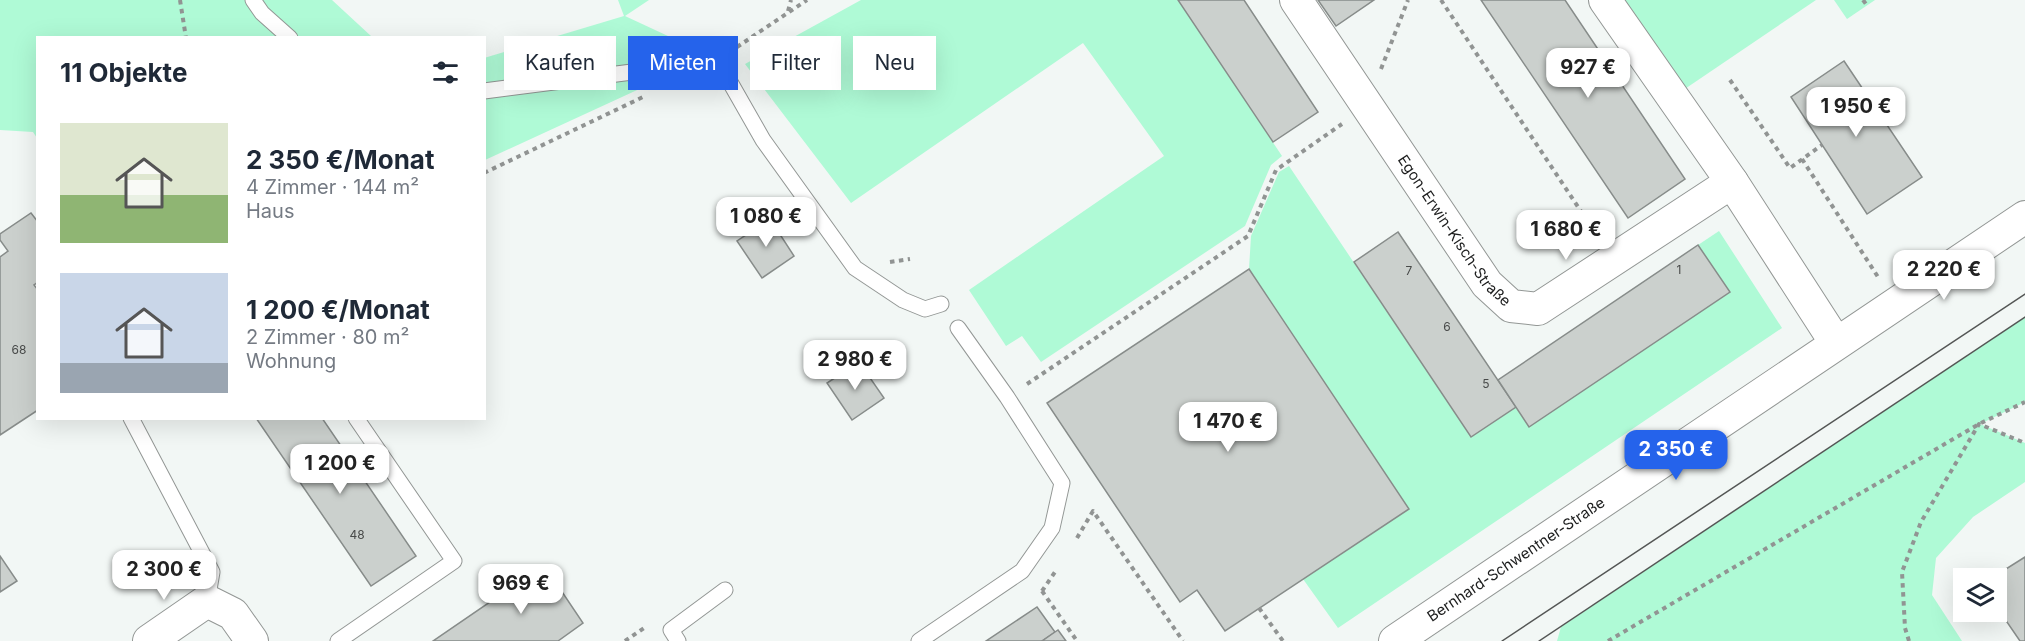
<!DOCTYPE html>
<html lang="de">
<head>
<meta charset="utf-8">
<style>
	body { margin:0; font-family:Inter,sans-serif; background:#f2f2f3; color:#1f2937; height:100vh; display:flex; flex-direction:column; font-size:22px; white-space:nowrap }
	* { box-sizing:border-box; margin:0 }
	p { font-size:20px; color:#747a83 }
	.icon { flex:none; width:33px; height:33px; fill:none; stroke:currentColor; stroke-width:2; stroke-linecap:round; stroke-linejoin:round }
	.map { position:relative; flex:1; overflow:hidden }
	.details { position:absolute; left:36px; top:36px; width:450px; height:384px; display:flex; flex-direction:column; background:#fff; border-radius:0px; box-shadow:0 6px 24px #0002 }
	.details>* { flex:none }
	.banner { position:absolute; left:504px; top:36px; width:570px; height:54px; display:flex; gap:12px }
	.fabs { position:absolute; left:1953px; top:568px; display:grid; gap:12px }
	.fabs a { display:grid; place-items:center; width:54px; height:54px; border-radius:0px; background:#fff; box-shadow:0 6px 24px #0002; font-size:30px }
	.price { position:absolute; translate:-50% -51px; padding:0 14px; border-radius:12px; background:#fff; color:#222; font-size:20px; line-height:39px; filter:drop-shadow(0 2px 3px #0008) }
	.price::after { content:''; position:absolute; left:50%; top:36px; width:18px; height:14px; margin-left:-9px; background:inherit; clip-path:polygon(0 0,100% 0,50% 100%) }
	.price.current { background:#2563eb; color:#fff }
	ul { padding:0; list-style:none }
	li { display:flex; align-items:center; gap:18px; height:150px; padding:0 24px }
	li span { display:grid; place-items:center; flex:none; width:168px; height:120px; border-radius:0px; color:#555 }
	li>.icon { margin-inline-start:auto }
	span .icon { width:72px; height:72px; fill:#fffc; stroke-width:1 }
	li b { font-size:26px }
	h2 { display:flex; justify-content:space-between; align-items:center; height:72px; padding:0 24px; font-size:26px }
	.chip { padding:0 21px; border-radius:0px; background:#fff; box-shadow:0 6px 24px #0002; font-size:21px; line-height:54px }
	.chip.current { background:#2563eb; color:#fff }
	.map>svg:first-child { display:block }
	.green { fill:#affad6 }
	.building { fill:#cbd0cd; stroke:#878c8a; stroke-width:1.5 }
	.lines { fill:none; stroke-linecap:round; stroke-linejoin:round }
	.service-casing { stroke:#939795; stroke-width:17 }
	.minor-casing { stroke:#939795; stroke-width:34 }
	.path { stroke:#919493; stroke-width:4; stroke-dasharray:4.5 4.5; stroke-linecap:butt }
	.service { stroke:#fff; stroke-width:15 }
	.minor { stroke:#fff; stroke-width:32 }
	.tram { stroke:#545655; stroke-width:1.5 }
	.labels { text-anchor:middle; stroke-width:4.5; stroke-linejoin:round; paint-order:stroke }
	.number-label { font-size:12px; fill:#484a49 }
	.street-label { font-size:15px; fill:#1c1d1d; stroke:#fff }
</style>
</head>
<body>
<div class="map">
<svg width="2025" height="641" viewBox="0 0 2025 641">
	<rect width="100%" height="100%" fill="#f2f7f5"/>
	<!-- green -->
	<g class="green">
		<path d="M0,0h332l39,36 5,1 -338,1 -1,100 -4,-6 -33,-2z"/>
		<path d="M618,0h31l-24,16 86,40 -226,104 -1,-102 140,-42z"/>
		<path d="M861,0h317l104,156 -11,9 -26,61 -204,136 -19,-26 -16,10 -37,-56 195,-134 -81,-113 -232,160 -106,-139z"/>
		<path d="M1605,0h211l-143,97z"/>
		<path d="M1834,0h41l-28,19z"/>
		<path d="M1289,166l182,271 45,-30 13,19 200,-133 -31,-48 21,-14 63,97 -444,300 -35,-49 105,-71 -159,-239 2,-33 28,-64z"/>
		<path d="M2025,317v85l-45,22 45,19v39l-52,35 -37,41 -4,37 30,46h-405l4,-14z"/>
	</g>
	<!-- building -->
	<g class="building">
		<path d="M1178,0h66l74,112 -45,30z"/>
		<path d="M1318,0h56l-38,26z"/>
		<path d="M1481,0h84l120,179 -57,39z"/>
		<path d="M1844,61l78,116 -55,37 -76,-117z"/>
		<path d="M31,213l7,9v60l-4,3 4,5v120l-38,25v-178l8,-6 -8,-11v-6z"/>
		<path d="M770,219l24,37 -32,22 -25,-37z"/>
		<path d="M1398,232l118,175 -45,30 -117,-175z"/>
		<path d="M1698,245l32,47 -201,135 -31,-47z"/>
		<path d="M1249,269l160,240 -184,122 -28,-41 -17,12 -133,-199z"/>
		<path d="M859,362l25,36 -32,22 -25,-37z"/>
		<path d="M256,418h66l94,138 -45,30z"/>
		<path d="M0,556l17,25 -17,11z"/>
		<path d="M2025,557v84h-5l-24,-35v-27h-6z"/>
		<path d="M544,565l39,58 -25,18h-125z"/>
		<path d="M1037,607l18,25 -13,9h-56z"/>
		<path d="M1058,630l8,11h-24l13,-9z"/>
	</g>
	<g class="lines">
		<defs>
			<g id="service">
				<path d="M253,0l9,13 28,25"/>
				<path d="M484,91l234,-30 45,79 92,128 48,32 22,9 16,-5"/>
				<path d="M131,418l81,154 -5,29"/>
				<path d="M338,641l116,-80 -98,-143"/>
				<path d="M678,641l-7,-11 54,-40"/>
				<path d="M919,641l103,-70 30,-43 10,-45 -55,-86 -49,-69"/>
			</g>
			<g id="minor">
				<path id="s1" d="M1296,0l191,284 24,22 27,3 194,-127 104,161"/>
				<path d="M1605,0l127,182"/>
				<path d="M149,641l58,-40 26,13 19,27"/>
				<path id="s2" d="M1395,641l630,-424"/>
			</g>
		</defs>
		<!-- service casing -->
		<use href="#service" class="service-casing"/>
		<!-- minor casing -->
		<use href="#minor" class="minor-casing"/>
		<!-- path -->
		<g class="path">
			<path d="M180,0l6,38"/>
			<path d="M1441,0l155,234"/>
			<path d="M1863,0l3,4"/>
			<path d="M788,11l3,-11"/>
			<path d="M737,47l70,-47"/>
			<path d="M1381,69l27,-69"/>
			<path d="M1730,80l60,88 32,-23"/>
			<path d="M1802,159l76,118"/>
			<path d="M484,173l159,-76"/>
			<path d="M890,262l20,-3"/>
			<path d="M1027,384l221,-148 28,-66 66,-46"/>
			<path d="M1077,538l16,-27 90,130"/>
			<path d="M1042,591l13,-19"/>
			<path d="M1042,591l35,50"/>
			<path d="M1259,608l24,33"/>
			<path d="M625,641l19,-13"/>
			<path d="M1608,641l371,-217 46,-22"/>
			<path d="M1909,641l-4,-13 -3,-56 19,-50 58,-98 46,19"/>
		</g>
		<!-- service -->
		<use href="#service" class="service"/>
		<!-- minor -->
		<use href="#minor" class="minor"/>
		<!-- tram -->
		<g class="tram">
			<path d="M1502,641l523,-347"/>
			<path d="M1539,641l486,-324"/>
		</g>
	</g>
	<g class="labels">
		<!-- number labels -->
		<g class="number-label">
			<text x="1679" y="274">1</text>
			<text x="1409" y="275">7</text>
			<text x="1447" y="331">6</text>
			<text x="19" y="354">68</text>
			<text x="1486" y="388">5</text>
			<text x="357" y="539">48</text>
		</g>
		<!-- street labels -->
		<g class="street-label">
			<text dy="5" stroke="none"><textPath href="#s1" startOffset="280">Egon-Erwin-Kisch-Straße</textPath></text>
			<text dy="5" stroke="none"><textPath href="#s2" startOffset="146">Bernhard-Schwentner-Straße</textPath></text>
		</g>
	</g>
</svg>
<div class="fabs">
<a><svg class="icon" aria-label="layers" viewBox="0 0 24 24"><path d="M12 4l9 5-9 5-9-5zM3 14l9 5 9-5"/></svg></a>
</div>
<b class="price" style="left:1588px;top:99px">927 €</b>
<b class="price" style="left:1856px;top:138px">1 950 €</b>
<b class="price" style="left:766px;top:248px">1 080 €</b>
<b class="price" style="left:1566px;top:261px">1 680 €</b>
<b class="price" style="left:1944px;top:301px">2 220 €</b>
<b class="price" style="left:855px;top:391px">2 980 €</b>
<b class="price" style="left:1228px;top:453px">1 470 €</b>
<b class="price current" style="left:1676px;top:481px">2 350 €</b>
<b class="price" style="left:340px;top:495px">1 200 €</b>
<b class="price" style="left:164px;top:601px">2 300 €</b>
<b class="price" style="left:521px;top:615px">969 €</b>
<div class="banner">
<a class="chip">Kaufen</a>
<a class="chip current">Mieten</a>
<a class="chip">Filter</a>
<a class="chip">Neu</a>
</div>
<section class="details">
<h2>11 Objekte<svg class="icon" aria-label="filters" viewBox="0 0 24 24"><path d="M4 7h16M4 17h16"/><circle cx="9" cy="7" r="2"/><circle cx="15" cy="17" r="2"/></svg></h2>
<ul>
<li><span style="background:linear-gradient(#dfe7d0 60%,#8fb573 0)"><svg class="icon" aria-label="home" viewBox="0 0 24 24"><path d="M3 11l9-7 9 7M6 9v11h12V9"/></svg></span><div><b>2 350 €/Monat</b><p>4 Zimmer · 144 m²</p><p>Haus</p></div></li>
<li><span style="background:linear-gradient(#c9d6e8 75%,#9aa5b1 0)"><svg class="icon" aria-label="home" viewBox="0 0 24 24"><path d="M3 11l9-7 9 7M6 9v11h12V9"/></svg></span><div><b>1 200 €/Monat</b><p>2 Zimmer · 80 m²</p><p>Wohnung</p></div></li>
</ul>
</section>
</div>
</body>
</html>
